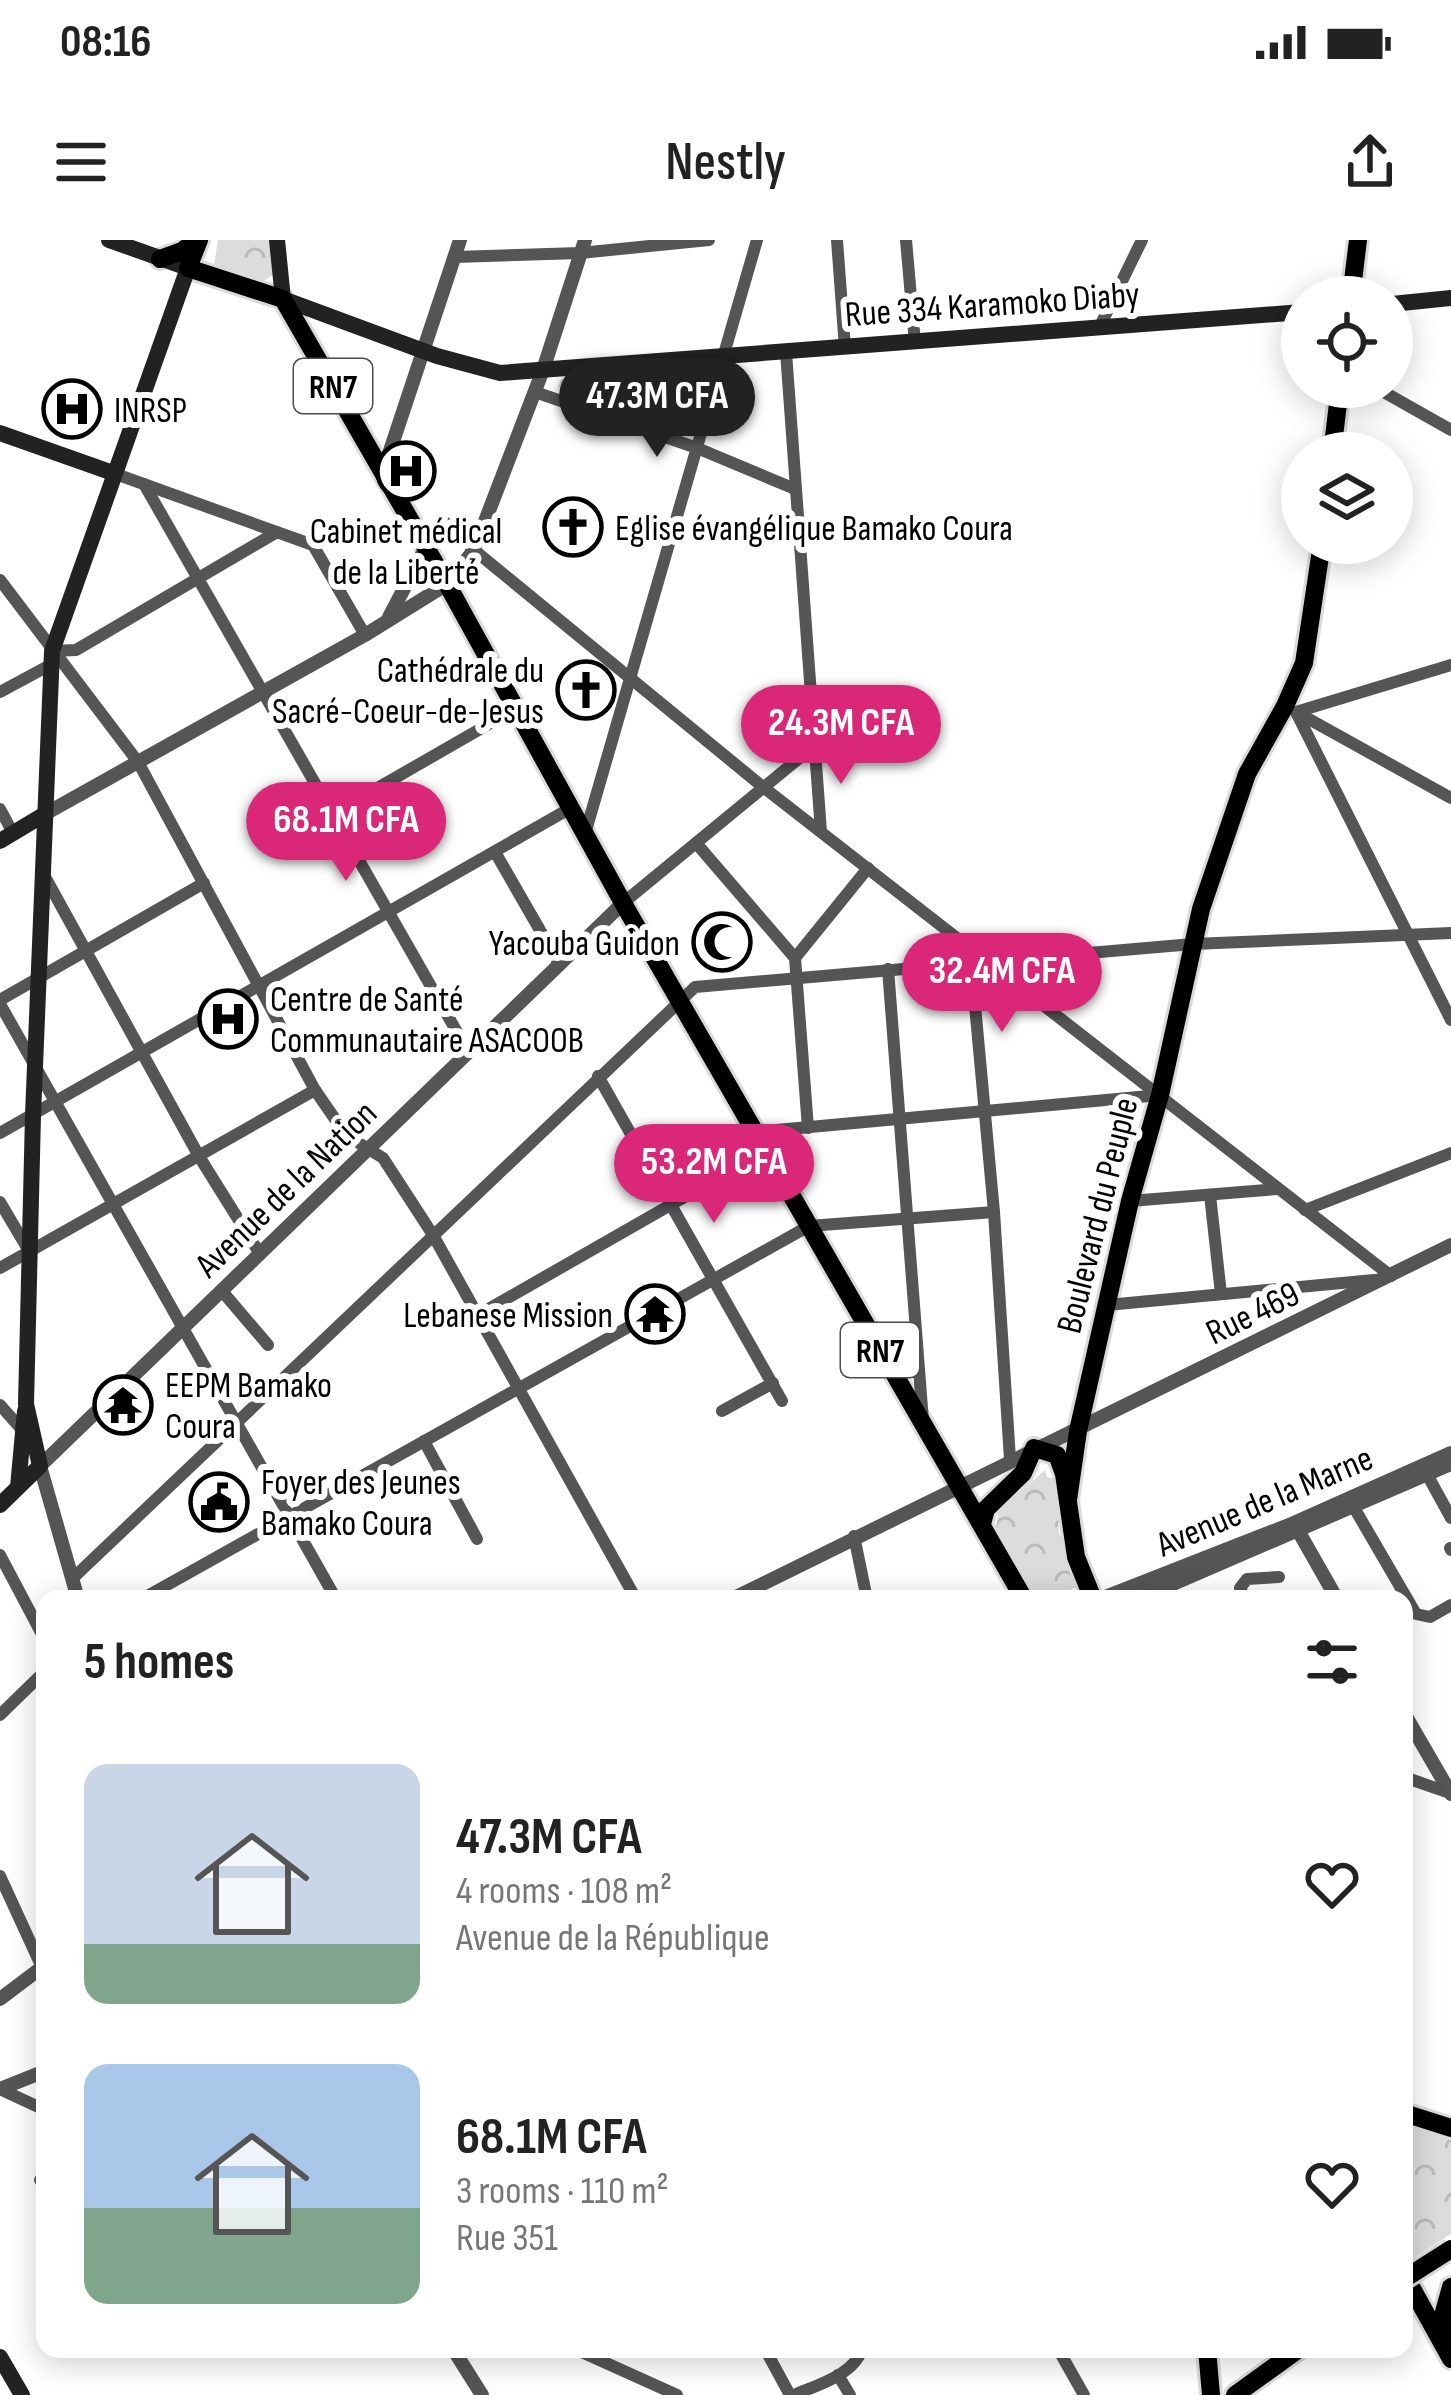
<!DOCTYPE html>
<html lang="en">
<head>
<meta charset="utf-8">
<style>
	body { margin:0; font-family:"Sofia Sans Condensed",sans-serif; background:#f6f6f6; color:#222; height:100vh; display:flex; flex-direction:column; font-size:45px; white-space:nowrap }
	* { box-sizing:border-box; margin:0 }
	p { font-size:39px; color:#767676 }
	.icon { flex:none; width:66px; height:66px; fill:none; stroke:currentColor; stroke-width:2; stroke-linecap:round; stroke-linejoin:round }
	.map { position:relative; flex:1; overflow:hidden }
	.side { position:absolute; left:36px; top:1350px; width:1377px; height:768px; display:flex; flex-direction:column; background:#fff; border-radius:24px; box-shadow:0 6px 30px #0003 }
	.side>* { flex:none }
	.fabs { position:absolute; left:1281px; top:36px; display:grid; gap:24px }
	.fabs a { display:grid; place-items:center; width:132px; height:132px; border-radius:50%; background:#fff; box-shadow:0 6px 30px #0003; font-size:60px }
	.price { position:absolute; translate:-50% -102px; padding:0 27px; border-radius:42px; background:#db2777; color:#fff; font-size:39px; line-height:78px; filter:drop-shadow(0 3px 6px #0008) }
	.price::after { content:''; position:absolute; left:50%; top:72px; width:36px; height:27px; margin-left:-18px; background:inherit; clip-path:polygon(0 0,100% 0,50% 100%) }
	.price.active { background:#222; color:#fff }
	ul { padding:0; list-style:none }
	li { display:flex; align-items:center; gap:36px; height:300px; padding:0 48px }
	li span { display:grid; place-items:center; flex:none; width:336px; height:240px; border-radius:24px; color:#555 }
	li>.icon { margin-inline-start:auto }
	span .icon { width:144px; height:144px; fill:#fffc; stroke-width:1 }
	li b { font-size:51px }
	h2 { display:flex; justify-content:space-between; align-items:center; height:144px; padding:0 48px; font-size:51px }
	.status { display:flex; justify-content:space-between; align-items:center; height:84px; padding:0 60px; background:#fff; direction:ltr }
	.status svg { height:33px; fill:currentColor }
	header { display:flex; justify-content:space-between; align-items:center; height:156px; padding:0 48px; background:#fff; font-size:54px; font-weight:600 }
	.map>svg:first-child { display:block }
	.park { fill:url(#park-crowns) }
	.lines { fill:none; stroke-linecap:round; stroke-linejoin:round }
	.primary-casing { stroke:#dbdbdb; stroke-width:24 }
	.minor { stroke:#555; stroke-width:12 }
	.tertiary { stroke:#555; stroke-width:14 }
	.secondary { stroke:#222; stroke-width:16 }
	.primary { stroke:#000; stroke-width:18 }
	.primary-bridge-casing { stroke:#dbdbdb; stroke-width:24; stroke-linecap:butt }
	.primary-bridge { stroke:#000; stroke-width:18 }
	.labels { text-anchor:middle; stroke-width:12; stroke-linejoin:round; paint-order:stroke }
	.shield { fill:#fff; stroke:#4c4c4c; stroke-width:3 }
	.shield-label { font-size:33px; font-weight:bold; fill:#000 }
	.street-label { font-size:36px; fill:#000; stroke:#fff }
	.poi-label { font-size:36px; fill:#000; stroke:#fff; text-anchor:start }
</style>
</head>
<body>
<div class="status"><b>08:16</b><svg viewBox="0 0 49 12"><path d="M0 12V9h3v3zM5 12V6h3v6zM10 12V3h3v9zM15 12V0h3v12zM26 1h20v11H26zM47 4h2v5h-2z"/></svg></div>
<header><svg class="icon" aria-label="menu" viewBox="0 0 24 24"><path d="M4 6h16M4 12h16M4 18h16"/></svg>Nestly<svg class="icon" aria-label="share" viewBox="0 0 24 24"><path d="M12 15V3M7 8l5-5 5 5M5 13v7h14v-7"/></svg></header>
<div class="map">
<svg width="1451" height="2155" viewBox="0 0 1451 2155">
	<defs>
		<pattern id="park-crowns" width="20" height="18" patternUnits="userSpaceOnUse" patternTransform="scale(3)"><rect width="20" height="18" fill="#dcdcdc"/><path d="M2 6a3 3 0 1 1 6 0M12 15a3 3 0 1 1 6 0" fill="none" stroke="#bbb"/></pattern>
	</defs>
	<rect width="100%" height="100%" fill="#fff"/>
	<!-- park -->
	<g class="park">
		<path d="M218,0h56l1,34 -15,9 -46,-18z"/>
		<path d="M702,131l5,5 -16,59 -133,-48 3,-8z"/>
		<path d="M1045,1230l2,7 10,2 2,53 20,54 -27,13h-19l-38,-66 4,-23z"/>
		<path d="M1404,1880l47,16v98l-40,26 -7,-12z"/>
	</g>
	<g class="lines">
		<defs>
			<g id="primary">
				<path d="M199,0l-11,28 95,31 164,285 176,319 401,696"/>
				<path d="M160,19l22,-8 15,-11"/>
				<path d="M1351,57l7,-57"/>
				<path d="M1332,213l8,-66"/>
				<path d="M1068,1260l10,-69 52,-230 30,-106 41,-186 46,-135 38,-68 19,-43 18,-120"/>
				<path d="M982,1284l4,-15 37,-36 11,-25 23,7 7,19 12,83 17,42"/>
				<path d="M1404,1873l47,15"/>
				<path d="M1404,2034l47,85"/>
				<path d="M1447,2100l-3,-28 7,-25"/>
				<path d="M1207,2109l4,46"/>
				<path d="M1235,2155l64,-46"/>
			</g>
		</defs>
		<!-- primary casing -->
		<use href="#primary" class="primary-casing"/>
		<!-- minor -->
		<g class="minor">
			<path d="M837,0l8,108"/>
			<path d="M906,0l9,103"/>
			<path d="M455,17l125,-4 129,-13"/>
			<path d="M1099,88l43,-88"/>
			<path d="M786,112l35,480"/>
			<path d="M1375,147l76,43"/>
			<path d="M535,152l162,56 98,41"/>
			<path d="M113,233l200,72 52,90"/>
			<path d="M144,244l325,569"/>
			<path d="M426,307l20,-24 28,27 289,237 628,489"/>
			<path d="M0,340l138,182 177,328 31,45 37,23 50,77 203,364"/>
			<path d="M52,411l24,-1 201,-118"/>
			<path d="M0,452l52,-28"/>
			<path d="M1296,472l155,308"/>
			<path d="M1296,472l155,-47"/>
			<path d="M1298,473l153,85"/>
			<path d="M0,569l13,24"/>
			<path d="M334,573l181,-104"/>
			<path d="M585,594l172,-594"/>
			<path d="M696,603l99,115 13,170"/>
			<path d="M495,612l65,113"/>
			<path d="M44,635l156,283 60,96"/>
			<path d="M623,663l191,-157"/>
			<path d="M795,718l73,-90"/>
			<path d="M971,722l23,250 16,247"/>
			<path d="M888,729l35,452"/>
			<path d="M0,760l204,-117"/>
			<path d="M0,764l336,595"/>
			<path d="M598,836l184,325"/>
			<path d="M755,892l405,-37"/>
			<path d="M0,893l569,-324"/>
			<path d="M1210,955l11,99"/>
			<path d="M1130,961l147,-12"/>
			<path d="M0,962l29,49"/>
			<path d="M1305,970l146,-57"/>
			<path d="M0,1028l315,-178"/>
			<path d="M222,1051l46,54"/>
			<path d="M1107,1065l267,-25"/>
			<path d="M478,1075l287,-164"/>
			<path d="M0,1165l24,27"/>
			<path d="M722,1171l51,-28"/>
			<path d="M424,1201l53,98"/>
			<path d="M1423,1227l28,51"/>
			<path d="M1349,1259l67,115 14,3 21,-12"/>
			<path d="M854,1296l13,63"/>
			<path d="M1450,1308l1,2"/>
			<path d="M0,1315l45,85"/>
			<path d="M72,1339l623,-592 498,-43 258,-11"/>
			<path d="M142,1359l667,-373 185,-14"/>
			<path d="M1245,1359l-5,-11 7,-9 32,-2"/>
			<path d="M0,1475l45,-44"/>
			<path d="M1404,1537l46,16"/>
			<path d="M0,1636l45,98"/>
			<path d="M2,1850l43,20"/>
			<path d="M40,1940l5,-2"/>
			<path d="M575,2109l102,46"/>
			<path d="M765,2109l25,46"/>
			<path d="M1058,2109l26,46"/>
			<path d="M838,2135l12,20"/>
			<path d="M794,2155c23,-10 60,-20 68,-46"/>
		</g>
		<!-- tertiary -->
		<g class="tertiary">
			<path d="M383,232l77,-232"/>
			<path d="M389,377l37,-70"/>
			<path d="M45,574l320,-179 82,-51 27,-34 69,-180 42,-130"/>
			<path d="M1296,1287l41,72"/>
			<path d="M78,1359l-38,-133 583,-563"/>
			<path d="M732,1359l719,-354"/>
			<path d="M1100,1359l194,-76 157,-70"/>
			<path d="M1138,1359l313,-135"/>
			<path d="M1404,1473l47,81"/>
			<path d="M0,1759l45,-34"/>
			<path d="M0,1849l45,-18"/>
			<path d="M453,2109l29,46"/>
		</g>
		<!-- secondary -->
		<g class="secondary">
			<path d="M277,0l6,59 154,57 63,17 802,-61"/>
			<path d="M1392,64l59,-6"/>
			<path d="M0,193l113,40"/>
			<path d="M0,601l45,-27"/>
			<path d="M18,1247l7,-76"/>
			<path d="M0,1265l40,-39 -14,-62 7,-289 19,-464 136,-383 -79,-28"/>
			<path d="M0,2117l22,38"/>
		</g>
		<!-- primary -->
		<use href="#primary" class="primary"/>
		<defs>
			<path id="primary-bridge" d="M1404,2039l47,-30"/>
		</defs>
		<!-- primary-bridge casing -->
		<use href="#primary-bridge" class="primary-bridge-casing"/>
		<!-- primary-bridge -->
		<use href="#primary-bridge" class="primary-bridge"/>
	</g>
	<!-- icons -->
	<defs>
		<symbol id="hospital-ring" viewBox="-11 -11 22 22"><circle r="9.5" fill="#fff" stroke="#000" stroke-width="1.5"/><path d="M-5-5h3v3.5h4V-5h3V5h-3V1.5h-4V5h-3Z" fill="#000"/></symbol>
		<symbol id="church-ring" viewBox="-11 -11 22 22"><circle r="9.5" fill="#fff" stroke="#000" stroke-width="1.5"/><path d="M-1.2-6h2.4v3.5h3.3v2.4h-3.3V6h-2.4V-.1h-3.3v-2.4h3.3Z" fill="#000"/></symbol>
		<symbol id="mosque-ring" viewBox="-11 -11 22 22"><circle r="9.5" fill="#fff" stroke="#000" stroke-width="1.5"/><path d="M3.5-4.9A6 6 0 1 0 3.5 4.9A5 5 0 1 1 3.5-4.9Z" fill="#000"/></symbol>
		<symbol id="temple-ring" viewBox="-11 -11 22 22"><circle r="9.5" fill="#fff" stroke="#000" stroke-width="1.5"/><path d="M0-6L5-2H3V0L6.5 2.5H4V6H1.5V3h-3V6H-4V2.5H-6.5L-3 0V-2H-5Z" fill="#000"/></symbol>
		<symbol id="civic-ring" viewBox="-11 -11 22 22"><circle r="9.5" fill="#fff" stroke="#000" stroke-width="1.5"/><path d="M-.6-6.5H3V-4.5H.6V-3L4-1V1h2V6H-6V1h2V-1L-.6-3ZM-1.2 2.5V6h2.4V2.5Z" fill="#000"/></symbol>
	</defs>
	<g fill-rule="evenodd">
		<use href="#hospital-ring" x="39" y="136" width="66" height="66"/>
		<use href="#hospital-ring" x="373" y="198" width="66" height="66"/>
		<use href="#church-ring" x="540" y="254" width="66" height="66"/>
		<use href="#church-ring" x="553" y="417" width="66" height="66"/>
		<use href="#mosque-ring" x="689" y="669" width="66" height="66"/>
		<use href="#hospital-ring" x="195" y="746" width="66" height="66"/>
		<use href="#temple-ring" x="622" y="1041" width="66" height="66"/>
		<use href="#temple-ring" x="90" y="1132" width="66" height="66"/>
		<use href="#civic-ring" x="186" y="1229" width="66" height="66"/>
	</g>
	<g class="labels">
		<!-- shield labels -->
		<g class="shield">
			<rect x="294" y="119" width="78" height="54" rx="9"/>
			<rect x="841" y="1083" width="78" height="54" rx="9"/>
		</g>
		<g class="shield-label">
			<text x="333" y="158">RN7</text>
			<text x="880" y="1122">RN7</text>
		</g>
		<!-- street labels -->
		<g class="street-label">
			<text transform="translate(992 63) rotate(-4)" y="13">Rue 334 Karamoko Diaby</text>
			<text transform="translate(285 948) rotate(-44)" y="13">Avenue de la Nation</text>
			<text transform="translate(1096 975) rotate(-76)" y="13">Boulevard du Peuple</text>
			<text transform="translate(1252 1072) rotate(-26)" y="13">Rue 469</text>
			<text transform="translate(1264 1260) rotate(-23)" y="13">Avenue de la Marne</text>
		</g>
		<!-- poi labels -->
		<g class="poi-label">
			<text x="114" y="182">INRSP</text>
			<text x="615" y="300">Eglise évangélique Bamako Coura</text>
			<text x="406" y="303" text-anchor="middle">Cabinet médical<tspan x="406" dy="41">de la Liberté</tspan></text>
			<text x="544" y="442" text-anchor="end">Cathédrale du<tspan x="544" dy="41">Sacré-Coeur-de-Jesus</tspan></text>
			<text x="680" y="715" text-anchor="end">Yacouba Guidon</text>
			<text x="270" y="771">Centre de Santé<tspan x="270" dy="41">Communautaire ASACOOB</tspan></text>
			<text x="613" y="1087" text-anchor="end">Lebanese Mission</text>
			<text x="165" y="1157">EEPM Bamako<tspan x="165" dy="41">Coura</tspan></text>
			<text x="261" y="1254">Foyer des Jeunes<tspan x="261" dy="41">Bamako Coura</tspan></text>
		</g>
	</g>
</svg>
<div class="fabs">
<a><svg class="icon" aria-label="locate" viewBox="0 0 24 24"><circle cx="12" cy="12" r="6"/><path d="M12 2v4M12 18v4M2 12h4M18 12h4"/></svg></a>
<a><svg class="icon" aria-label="layers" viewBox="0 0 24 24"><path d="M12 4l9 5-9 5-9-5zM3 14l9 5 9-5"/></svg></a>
</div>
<b class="price active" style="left:657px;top:220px">47.3M CFA</b>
<b class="price" style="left:841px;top:547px">24.3M CFA</b>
<b class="price" style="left:346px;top:644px">68.1M CFA</b>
<b class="price" style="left:1002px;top:795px">32.4M CFA</b>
<b class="price" style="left:714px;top:986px">53.2M CFA</b>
<section class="side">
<h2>5 homes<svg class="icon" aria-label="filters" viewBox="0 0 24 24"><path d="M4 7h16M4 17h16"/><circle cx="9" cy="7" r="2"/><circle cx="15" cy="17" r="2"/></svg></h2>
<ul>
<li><span style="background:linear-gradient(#c9d6e8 75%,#7fa58c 0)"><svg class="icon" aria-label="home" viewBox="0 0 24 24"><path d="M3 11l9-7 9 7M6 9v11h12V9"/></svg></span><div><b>47.3M CFA</b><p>4 rooms · 108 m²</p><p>Avenue de la République</p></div><svg class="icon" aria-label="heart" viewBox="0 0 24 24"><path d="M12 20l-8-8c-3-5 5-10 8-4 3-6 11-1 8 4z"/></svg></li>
<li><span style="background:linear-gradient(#a9c7e8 60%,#7fa58c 0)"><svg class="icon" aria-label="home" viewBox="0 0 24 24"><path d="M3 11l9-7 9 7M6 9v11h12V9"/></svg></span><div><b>68.1M CFA</b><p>3 rooms · 110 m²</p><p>Rue 351</p></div><svg class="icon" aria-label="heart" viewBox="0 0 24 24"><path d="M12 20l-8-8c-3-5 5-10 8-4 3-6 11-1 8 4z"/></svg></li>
</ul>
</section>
</div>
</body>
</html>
